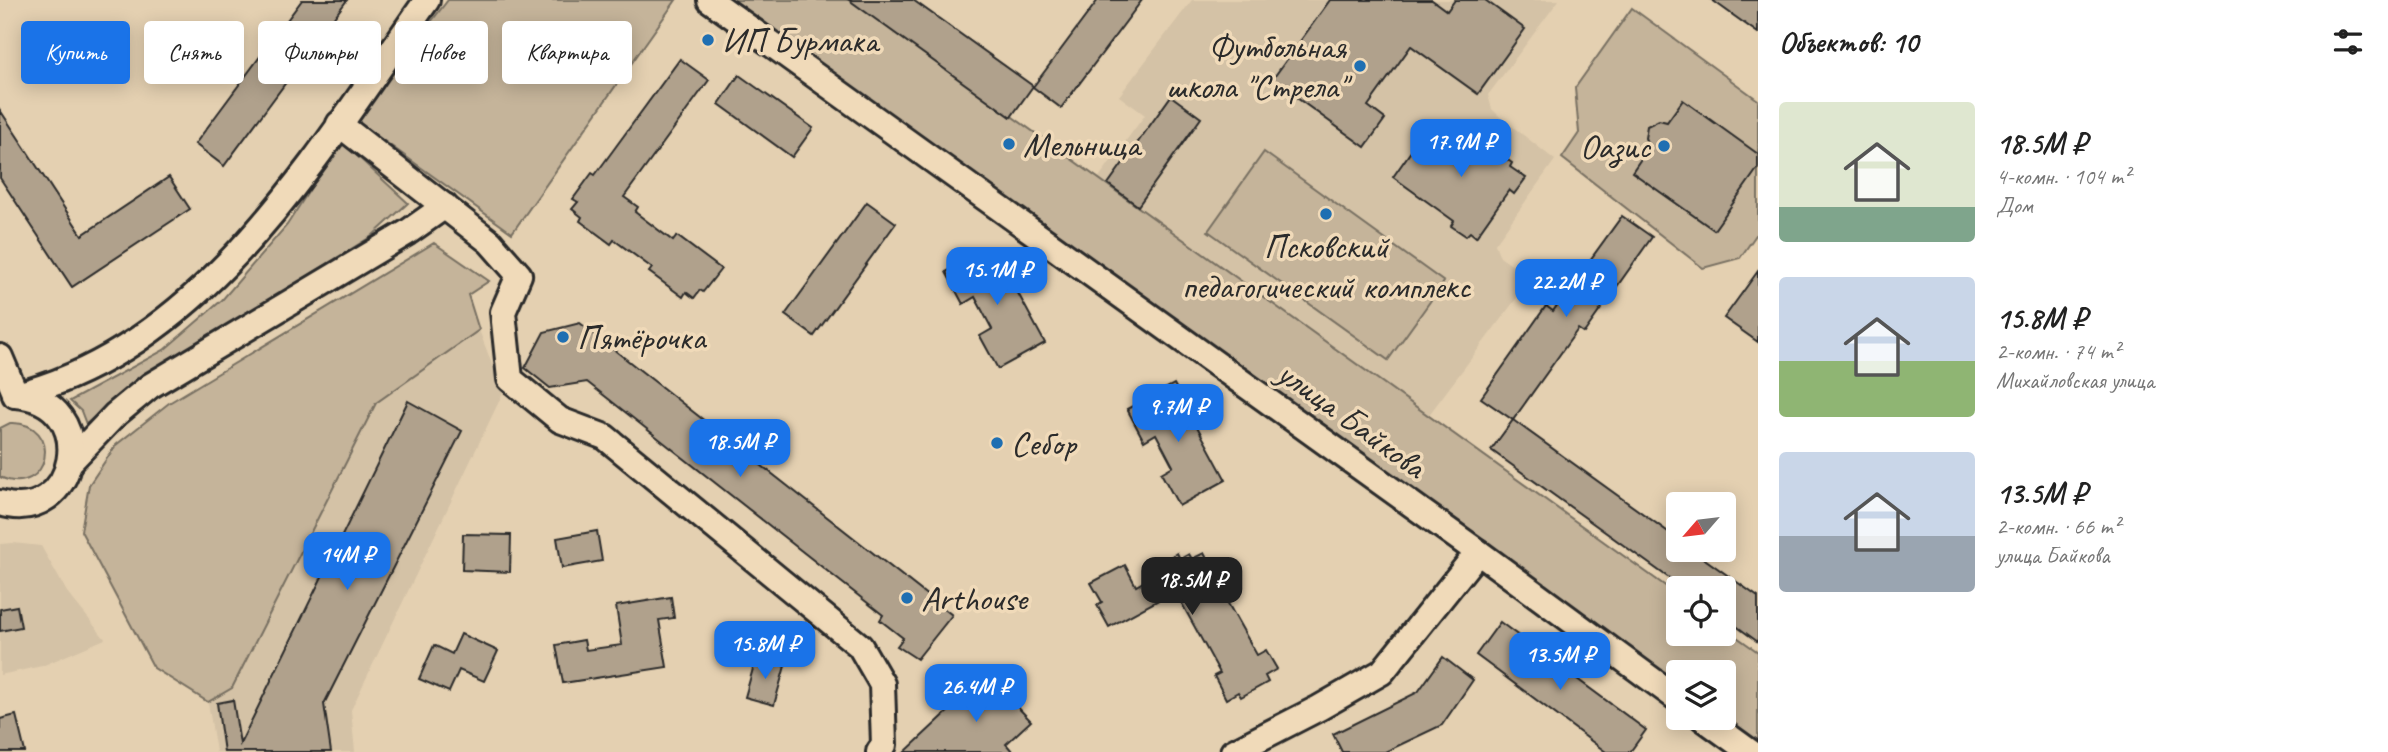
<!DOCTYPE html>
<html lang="ru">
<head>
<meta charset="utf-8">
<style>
	body { margin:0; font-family:Caveat,sans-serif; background:#f2f2f2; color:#222; height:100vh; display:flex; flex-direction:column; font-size:26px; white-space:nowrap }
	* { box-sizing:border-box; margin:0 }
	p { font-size:23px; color:#767676 }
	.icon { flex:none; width:38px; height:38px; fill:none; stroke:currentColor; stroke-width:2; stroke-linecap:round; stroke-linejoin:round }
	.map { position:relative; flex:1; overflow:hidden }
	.details { display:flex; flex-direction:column; background:#fff; width:630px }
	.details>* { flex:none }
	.banner { position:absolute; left:21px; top:21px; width:665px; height:63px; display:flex; gap:14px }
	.needle { width:46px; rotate:242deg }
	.fabs { position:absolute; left:1666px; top:492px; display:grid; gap:14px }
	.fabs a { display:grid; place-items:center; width:70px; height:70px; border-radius:7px; background:#fff; box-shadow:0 4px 18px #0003; font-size:35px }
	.price { position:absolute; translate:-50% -60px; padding:0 16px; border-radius:14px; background:#1a73e8; color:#fff; font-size:23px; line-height:46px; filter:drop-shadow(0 2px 4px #0008) }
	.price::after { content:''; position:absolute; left:50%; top:42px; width:21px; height:16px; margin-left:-10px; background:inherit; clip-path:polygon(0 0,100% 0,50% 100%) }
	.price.on { background:#222; color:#fff }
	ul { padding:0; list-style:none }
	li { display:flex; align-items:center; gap:21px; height:175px; padding:0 21px }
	li span { display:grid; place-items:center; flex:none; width:196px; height:140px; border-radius:7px; color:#555 }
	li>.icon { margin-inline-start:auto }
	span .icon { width:84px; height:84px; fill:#fffc; stroke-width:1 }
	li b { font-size:30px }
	h2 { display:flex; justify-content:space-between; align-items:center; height:84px; padding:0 21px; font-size:30px }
	.chip { padding:0 24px; border-radius:7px; background:#fff; box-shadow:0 4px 18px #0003; font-size:24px; line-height:63px }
	.chip.on { background:#1a73e8; color:#fff }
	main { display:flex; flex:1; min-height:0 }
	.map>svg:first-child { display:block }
	.built { fill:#d4c2a6 }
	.green { fill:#c5b49a; stroke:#787062; stroke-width:2 }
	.building { fill:#b0a18c; stroke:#2b2b2b; stroke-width:2 }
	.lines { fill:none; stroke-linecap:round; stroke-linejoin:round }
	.minor-casing { stroke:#2b2b2b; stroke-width:30 }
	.minor { stroke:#f0dab9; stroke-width:24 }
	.poi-dot { fill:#1f6fb2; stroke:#f0dab9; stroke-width:2.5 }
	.labels { text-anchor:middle; stroke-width:7; stroke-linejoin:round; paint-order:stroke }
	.poi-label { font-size:35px; fill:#2b2b2b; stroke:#f0dab9; text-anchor:start }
	.street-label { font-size:35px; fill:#2b2b2b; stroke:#f0dab9 }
</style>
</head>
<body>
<main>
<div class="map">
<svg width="1758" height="752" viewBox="0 0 1758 752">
	<rect width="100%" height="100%" fill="#e4d0b1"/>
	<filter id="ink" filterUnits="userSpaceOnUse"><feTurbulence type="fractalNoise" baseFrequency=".0143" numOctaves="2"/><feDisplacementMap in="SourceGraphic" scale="14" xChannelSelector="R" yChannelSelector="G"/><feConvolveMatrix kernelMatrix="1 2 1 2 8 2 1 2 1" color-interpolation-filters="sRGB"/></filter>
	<g filter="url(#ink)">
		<!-- built -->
		<g class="built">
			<path d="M1192,0h367l-71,95 4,14 7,7 56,44 -60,84 5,13 31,22 -106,141 -331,-236 51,-69 -26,-19z"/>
			<path d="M479,330l24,63 -152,317 4,42h-139l-8,-50 24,-14 144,-285z"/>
			<path d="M13,543l28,3 26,46 38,47 -63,27 -42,9v-131z"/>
		</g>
		<!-- green -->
		<g class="green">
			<path d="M448,0h228l-164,233 -157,-113z"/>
			<path d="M730,0h120l828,595v39h46v-6l34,24v92l-37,-26h3v-46h-46v14z"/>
			<path d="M1632,8l126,92v132l-18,26 -37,10 -141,-110 17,-25 -4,-45z"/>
			<path d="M341,141l67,62 -36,33 -241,150 -45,38 -5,-13 -11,-10 94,-51 58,-50 65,-75z"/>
			<path d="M1264,152l180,130 -56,78 -180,-129z"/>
			<path d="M434,243l55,38 -21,14 11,35 -103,73 -144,285 -24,14 -54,-34 -73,-137 8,-46 27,-40 53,-42z"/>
			<path d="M10,423c55,-2 40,77 -10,54v-49z"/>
		</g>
		<!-- building -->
		<g class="building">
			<path d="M302,0h45l-123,166 -29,-22z"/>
			<path d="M849,0h64l120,86 -22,31z"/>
			<path d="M1098,0h44l-81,108 -28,-21z"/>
			<path d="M1330,0h102l15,11 8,-11h30l40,29 -47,65 -67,-48 -43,60 17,13 -20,28 -93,-67z"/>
			<path d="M1712,0h46v33z"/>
			<path d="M680,59l29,21 -85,117 14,10 -3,5 38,29 4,-5 44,33 -18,23 -3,-2 -6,8 -8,-6 -3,5 -34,-25 3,-4 -38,-28 -3,4 -31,-23 2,-4 -10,-8 6,-7 -5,-3 19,-26 3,2z"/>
			<path d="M739,75l74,53 -21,29 -73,-53z"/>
			<path d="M1171,96l30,22 -63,88 -30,-22z"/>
			<path d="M1683,100l75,54v14l-44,62 -82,-58 17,-25 -4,-9 2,-12 12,-6 8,2z"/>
			<path d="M0,110l82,125 87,-58 21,32 -118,78 -72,-109z"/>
			<path d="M1455,122l57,41 -2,4 16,11 -12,16 -5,-4 -33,47 -6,-5 -4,4 -15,-10 3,-5 -61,-44 21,-30 15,11z"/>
			<path d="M867,202l29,21 -82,113 -29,-21z"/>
			<path d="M1622,216l30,21 -68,96 -6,-4 -65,91 -32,-22 65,-92 7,5z"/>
			<path d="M993,247l52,96 -47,26 -18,-33 12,-7 -17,-32 -12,7 -17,-32z"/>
			<path d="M1758,271v71l-34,-24z"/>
			<path d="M580,323l372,292 -35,44 -20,-13 6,-8 -23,-18 3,-5 -296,-233 -37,6 -25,-20 19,-36z"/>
			<path d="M1174,384l52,96 -47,26 -18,-33 12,-7 -17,-32 -12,7 -17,-32z"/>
			<path d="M408,401l54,30 -138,273 7,48h-107l-7,-49 16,-3 7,44z"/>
			<path d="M1513,420l165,119v11h14l66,47v45l-34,-25v-29h-41l-192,-138z"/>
			<path d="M597,531l5,30 -40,7 -5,-30z"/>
			<path d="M463,534l48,1 -1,37 -48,-2z"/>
			<path d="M1177,553l3,6 9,-5 3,5 12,-6 11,21 -3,1 45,80 9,-5 11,19 -12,7 3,6 -27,15 -3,-5 -12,7 -12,-23 6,-3 -45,-82 -66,36 -12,-22 5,-3 -11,-19 34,-18 11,21 28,-16 -4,-7z"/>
			<path d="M671,597l3,21 -15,2 8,47 -104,16 -7,-38 28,-5 2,10 36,-5 -6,-39z"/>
			<path d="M17,606l4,21 -21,4v-22z"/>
			<path d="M1500,622l146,108 -16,22h-24l-130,-97z"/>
			<path d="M461,634l37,17 -14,30 -25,-11 -10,22 -30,-13 15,-34 18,9z"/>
			<path d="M1443,657l30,23 -31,45 -57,27h-43l-9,-18 85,-42z"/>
			<path d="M756,658l29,8 -11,39 -29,-8z"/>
			<path d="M987,675l44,46 -25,23 7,8h-108z"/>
			<path d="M16,715l9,37h-25v-33z"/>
		</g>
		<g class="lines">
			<defs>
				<g id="minor">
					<path d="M710,0l768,552 200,147"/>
					<path d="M339,124l151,118 29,33 -16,37 7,67 50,41 45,17 255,209 22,38 2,61 -5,7"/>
					<path d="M0,357l16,38c190,-47 305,-246 411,-395"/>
					<path d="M71,461l44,-46 35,-29 258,-154 37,-26"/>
					<path d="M0,503c77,24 103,-102 15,-108"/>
					<path d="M1703,718l47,34"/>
					<path d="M1233,752l86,-44 63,-36 96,-120"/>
				</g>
			</defs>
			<!-- minor casing -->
			<use href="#minor" class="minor-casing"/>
			<!-- minor -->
			<use href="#minor" class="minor"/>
		</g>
	</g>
	<!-- markers -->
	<g class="poi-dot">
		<circle cx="708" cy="40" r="7"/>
		<circle cx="1360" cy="66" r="7"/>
		<circle cx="1009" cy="144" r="7"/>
		<circle cx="1664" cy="146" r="7"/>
		<circle cx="1326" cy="214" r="7"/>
		<circle cx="563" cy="337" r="7"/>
		<circle cx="997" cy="443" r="7"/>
		<circle cx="907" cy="598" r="7"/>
	</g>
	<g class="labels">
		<!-- poi labels -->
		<g class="poi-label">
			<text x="722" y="52">ИП Бурмака</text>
			<text x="1346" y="58" text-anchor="end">Футбольная<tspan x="1346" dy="40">школа "Стрела"</tspan></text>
			<text x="1023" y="156">Мельница</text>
			<text x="1650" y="158" text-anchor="end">Оазис</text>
			<text x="1326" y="258" text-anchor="middle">Псковский<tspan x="1326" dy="40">педагогический комплекс</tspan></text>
			<text x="577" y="349">Пятёрочка</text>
			<text x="1011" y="455">Себор</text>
			<text x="921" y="610">Arthouse</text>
		</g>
		<!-- street labels -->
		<g class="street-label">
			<text transform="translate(1352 419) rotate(36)" y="12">улица Байкова</text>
		</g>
	</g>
</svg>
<div class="fabs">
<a><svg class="needle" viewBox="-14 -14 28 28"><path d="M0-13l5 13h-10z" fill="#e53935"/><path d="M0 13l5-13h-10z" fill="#767676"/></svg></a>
<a><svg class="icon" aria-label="locate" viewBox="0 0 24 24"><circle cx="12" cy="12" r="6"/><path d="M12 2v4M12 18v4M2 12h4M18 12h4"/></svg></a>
<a><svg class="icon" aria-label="layers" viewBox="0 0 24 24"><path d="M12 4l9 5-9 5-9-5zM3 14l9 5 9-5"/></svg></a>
</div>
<b class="price" style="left:1461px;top:179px">17.9M ₽</b>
<b class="price" style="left:997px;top:307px">15.1M ₽</b>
<b class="price" style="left:1566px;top:319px">22.2M ₽</b>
<b class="price" style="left:1178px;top:444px">9.7M ₽</b>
<b class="price" style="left:740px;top:479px">18.5M ₽</b>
<b class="price" style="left:347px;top:592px">14M ₽</b>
<b class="price on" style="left:1192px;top:617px">18.5M ₽</b>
<b class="price" style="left:765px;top:681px">15.8M ₽</b>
<b class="price" style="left:1560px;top:692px">13.5M ₽</b>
<b class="price" style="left:976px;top:724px">26.4M ₽</b>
<div class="banner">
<a class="chip on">Купить</a>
<a class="chip">Снять</a>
<a class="chip">Фильтры</a>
<a class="chip">Новое</a>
<a class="chip">Квартира</a>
</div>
</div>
<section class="details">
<h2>Объектов: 10<svg class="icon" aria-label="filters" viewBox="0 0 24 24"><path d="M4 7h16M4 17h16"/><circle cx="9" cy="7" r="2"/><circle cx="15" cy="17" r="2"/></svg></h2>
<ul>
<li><span style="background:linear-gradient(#dfe7d0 75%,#7fa58c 0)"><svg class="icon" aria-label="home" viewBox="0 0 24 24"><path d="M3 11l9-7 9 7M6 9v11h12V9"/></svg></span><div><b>18.5M ₽</b><p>4-комн. · 104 m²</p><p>Дом</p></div></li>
<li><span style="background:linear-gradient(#c9d6e8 60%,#8fb573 0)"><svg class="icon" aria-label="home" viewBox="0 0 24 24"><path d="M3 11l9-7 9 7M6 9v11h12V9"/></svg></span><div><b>15.8M ₽</b><p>2-комн. · 74 m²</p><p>Михайловская улица</p></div></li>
<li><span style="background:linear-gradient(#c9d6e8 60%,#9aa5b1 0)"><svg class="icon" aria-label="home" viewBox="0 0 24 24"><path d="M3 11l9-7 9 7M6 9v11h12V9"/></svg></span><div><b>13.5M ₽</b><p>2-комн. · 66 m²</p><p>улица Байкова</p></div></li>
</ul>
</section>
</main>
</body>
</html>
